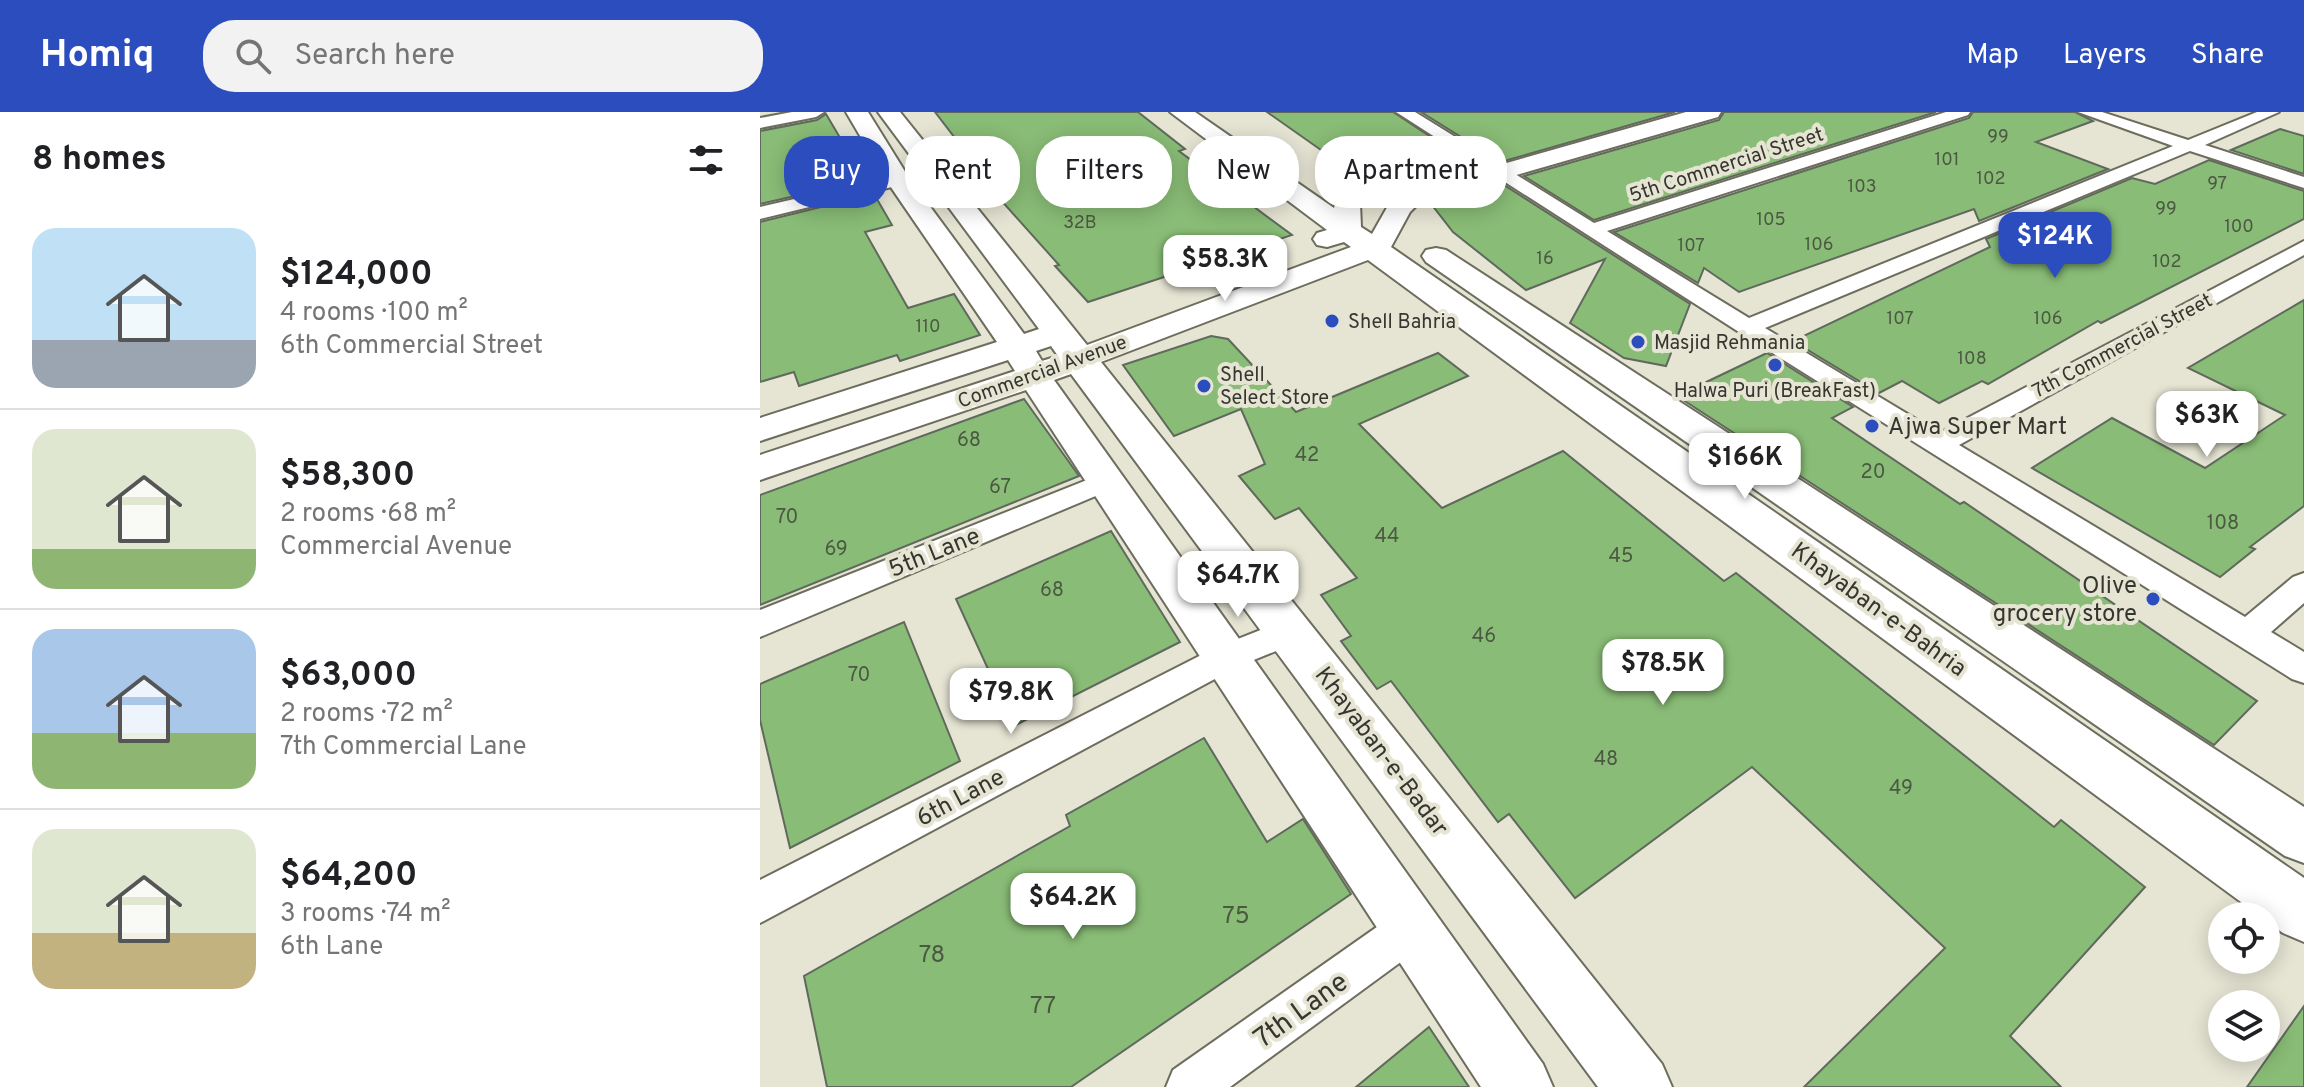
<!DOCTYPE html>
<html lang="en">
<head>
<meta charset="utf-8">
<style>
	body { margin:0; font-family:Overpass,sans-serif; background:#f2f2f2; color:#202124; height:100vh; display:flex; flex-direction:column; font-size:30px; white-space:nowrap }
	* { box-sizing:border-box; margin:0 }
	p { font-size:26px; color:#757577 }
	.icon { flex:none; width:44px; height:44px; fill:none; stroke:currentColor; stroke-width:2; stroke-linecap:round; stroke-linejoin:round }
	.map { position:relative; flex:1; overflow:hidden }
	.drawer { display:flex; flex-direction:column; background:#fff; width:760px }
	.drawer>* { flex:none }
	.hud { position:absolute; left:24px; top:24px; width:760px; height:72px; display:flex; gap:16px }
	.fabs { position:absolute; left:1448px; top:790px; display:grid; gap:16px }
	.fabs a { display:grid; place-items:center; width:72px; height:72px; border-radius:50%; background:#fff; box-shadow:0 4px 20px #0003; font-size:40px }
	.price { position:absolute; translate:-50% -68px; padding:0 18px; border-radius:16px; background:#fff; color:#222; font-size:26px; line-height:52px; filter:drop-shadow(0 2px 4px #0008) }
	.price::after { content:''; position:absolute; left:50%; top:48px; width:24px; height:18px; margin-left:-12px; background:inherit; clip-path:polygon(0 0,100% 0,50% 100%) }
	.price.current { background:#2c4dbd; color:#fff }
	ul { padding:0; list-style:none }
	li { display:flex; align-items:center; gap:24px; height:200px; padding:0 32px }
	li+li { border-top:2px solid #e0e0e0 }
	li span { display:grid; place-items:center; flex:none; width:224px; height:160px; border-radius:24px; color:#555 }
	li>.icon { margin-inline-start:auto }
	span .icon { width:96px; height:96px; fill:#fffc; stroke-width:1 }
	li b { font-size:34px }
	h2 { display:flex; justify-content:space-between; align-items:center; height:96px; padding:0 32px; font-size:34px }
	.tag { padding:0 28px; border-radius:32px; background:#fff; box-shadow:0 4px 20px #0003; font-size:28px; line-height:72px }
	.tag.current { background:#2c4dbd; color:#fff }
	header { display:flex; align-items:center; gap:48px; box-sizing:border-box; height:112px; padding:0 40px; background:#2c4dbd; color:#fff }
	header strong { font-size:38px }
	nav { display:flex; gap:44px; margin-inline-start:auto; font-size:28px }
	.search { width:560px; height:72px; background:#f2f2f2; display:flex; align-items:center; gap:20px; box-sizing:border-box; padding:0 28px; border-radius:32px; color:#757577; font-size:30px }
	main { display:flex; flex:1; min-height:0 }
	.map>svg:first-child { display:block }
	.building { fill:#89bc76; stroke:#60695d; stroke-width:2 }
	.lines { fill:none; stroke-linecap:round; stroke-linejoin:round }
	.minor-casing { stroke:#6d6d5e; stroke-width:4 }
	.secondary-casing { stroke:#6d6d5e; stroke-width:4 }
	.minor { fill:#fff; fill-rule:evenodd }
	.secondary { fill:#fff; fill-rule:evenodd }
	.poi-dot { fill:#2c4dbd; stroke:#e6e5d4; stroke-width:3 }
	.labels { text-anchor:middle; stroke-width:8; stroke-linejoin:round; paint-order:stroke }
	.far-number-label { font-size:18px; fill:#4b5842 }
	.far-street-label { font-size:20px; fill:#363630; stroke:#e6e5d4 }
	.far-poi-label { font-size:20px; fill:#363630; stroke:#e6e5d4; text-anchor:start }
	.number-label { font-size:20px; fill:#4b5842 }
	.poi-label { font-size:24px; fill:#363630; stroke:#e6e5d4; text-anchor:start }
	.street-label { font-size:24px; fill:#363630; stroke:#e6e5d4 }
	.near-number-label { font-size:24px; fill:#4b5842 }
	.near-street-label { font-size:28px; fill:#363630; stroke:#e6e5d4 }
</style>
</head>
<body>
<header>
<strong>Homiq</strong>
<div class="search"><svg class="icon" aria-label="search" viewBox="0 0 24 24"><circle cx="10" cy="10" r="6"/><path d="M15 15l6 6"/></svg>Search here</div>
<nav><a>Map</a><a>Layers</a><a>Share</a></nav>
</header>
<main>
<section class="drawer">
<h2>8 homes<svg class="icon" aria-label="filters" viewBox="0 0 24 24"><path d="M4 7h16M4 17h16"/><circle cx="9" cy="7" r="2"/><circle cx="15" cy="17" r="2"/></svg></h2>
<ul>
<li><span style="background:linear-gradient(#bfe0f5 70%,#9aa5b1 0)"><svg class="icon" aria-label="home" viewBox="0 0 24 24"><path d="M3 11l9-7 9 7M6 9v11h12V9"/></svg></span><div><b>$124,000</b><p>4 rooms · 100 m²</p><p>6th Commercial Street</p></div></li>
<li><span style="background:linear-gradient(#dfe7d0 75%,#8fb573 0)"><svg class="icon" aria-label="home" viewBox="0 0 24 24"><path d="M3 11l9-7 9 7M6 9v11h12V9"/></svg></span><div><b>$58,300</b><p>2 rooms · 68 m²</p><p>Commercial Avenue</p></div></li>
<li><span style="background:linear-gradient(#a9c7e8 65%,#8fb573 0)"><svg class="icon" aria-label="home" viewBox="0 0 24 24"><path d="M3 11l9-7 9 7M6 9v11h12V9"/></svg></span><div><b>$63,000</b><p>2 rooms · 72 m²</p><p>7th Commercial Lane</p></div></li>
<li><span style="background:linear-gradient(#dfe7d0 65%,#c2b280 0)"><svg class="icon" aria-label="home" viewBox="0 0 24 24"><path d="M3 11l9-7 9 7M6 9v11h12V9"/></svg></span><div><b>$64,200</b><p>3 rooms · 74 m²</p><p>6th Lane</p></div></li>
</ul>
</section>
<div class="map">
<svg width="1544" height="975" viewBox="0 0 1544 975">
	<rect width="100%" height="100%" fill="#e6e5d4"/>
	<!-- building -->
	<g class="building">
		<path d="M175,0h203l47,37 -6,2 113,84 -204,67 -33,-36 4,-1 -86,-96 5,-1z"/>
		<path d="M507,0h126l85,56 -35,10 3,-8 -6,-6 -28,3 -46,-29 -45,12z"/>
		<path d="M661,0h254l-174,50z"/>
		<path d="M964,0h212l-342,108 -70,-44 195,-56z"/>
		<path d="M1213,0h102l18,9 -57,21 72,27 -129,52 -5,-12 -235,83 -35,-24 -6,15 -84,-51 355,-114z"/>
		<path d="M66,2l39,66 -105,24v-73l57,-11z"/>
		<path d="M1520,17l24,7v38l-73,-24z"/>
		<path d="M1449,48l95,31v28l-203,104 -3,-2 -110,63 -6,-3 -43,22 -37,-22 -23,12 -86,-52 197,-94 -4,-8 146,-61 23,6z"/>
		<path d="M741,71l189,121 -24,62 -42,-8 -54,-35 35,-64 -79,31 -73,-58 -21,-27z"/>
		<path d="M114,82l18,31 -27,7 43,76 46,-14 26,41 -80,26 -3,-6 -98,31 -5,-14 -34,10v-160z"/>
		<path d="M1544,188v206l-54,41 5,2 -35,28 -188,-109 80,-50 93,50 80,-53 -97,-47z"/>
		<path d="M451,224l17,3 68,73 142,-59 30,23 -109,48 83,84 121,-57 161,130 12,-8 318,254 7,-7 84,67 -135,149 51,51h-257l141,-139 -193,-181 -177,131 -66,-84 -11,8 -107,-141 -14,8 -36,-48 10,-5 -30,-41 36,-17 -58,-70 -24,11 -36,-43 26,-12 -24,-55 -67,27 -51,-71z"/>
		<path d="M1007,241l86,54 -21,11 128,86 4,-2 293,199 -43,44 -537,-349z"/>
		<path d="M264,287l55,77 -319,129v-110z"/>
		<path d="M351,419l69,111 -166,84 -58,-127z"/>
		<path d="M144,510l56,139 -170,87 -30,-128v-36z"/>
		<path d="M444,626l63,104 36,-23 48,75 -280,193h-244l-23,-111 266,-150 -4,-11z"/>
		<path d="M1544,894v81h-57z"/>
		<path d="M669,915l40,60h-113z"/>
	</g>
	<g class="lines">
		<defs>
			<g id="minor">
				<path d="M32,0h32l-8,5 -56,11v-10z"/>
				<path d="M636,0h19l179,111 352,-111h24l-2,3 -361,116 142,87 424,-172 -95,-34h24l86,28 69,-28h22l-74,33 99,32v11l-114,-37 -425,177 174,105 365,-192v14l-345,190 286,172 48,-40 11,-4v30l-33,29 33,20v31l-12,-4 -553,-347z"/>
				<path d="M138,63l6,1 3,4 -3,4 -144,35v-12z"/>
				<path d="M347,360l10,3 4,6 -4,6 -357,150v-27z"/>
				<path d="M531,506l12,4 5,9 -5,9 -64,26 -479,257v-43l455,-232z"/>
				<path d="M649,796l15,7 7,15 -7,15 -194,142h-64l7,-17 221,-155z"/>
			</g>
			<g id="secondary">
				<path d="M86,0h22l41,66 115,156 15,-5 -161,-217h22l187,233 264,-98 -7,-5 -17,5 -10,-2 -4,-6 4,-6 10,-3 -157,-118h25l139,96 4,-14 84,-27h18l3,5 -3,5 -80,26 1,24 11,7 17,-30 12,-11 285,-81h35l-3,5 -299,86 -9,9 -19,35 913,631v64l-21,-9 -17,-12v-5h-6l-892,-656 -267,102 561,702 10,23h-74l-527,-713 -17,6 489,684 10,23h-72l-455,-697 -266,90v-25l255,-84 -7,-11 -248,81v-23l237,-76 -111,-162zM291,234l7,10 -16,5 -6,-10z"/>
				<path d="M676,136l10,2 858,557v56l-19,-7 -859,-594 -4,-6 4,-6z"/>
			</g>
		</defs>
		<!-- minor casing -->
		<use href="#minor" class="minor-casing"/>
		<!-- secondary casing -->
		<use href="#secondary" class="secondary-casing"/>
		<!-- minor -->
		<use href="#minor" class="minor"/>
		<!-- secondary -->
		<use href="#secondary" class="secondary"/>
	</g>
	<!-- markers -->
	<g class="poi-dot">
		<circle cx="572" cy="209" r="8"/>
		<circle cx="878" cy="230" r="8"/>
		<circle cx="1015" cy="253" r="8"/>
		<circle cx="444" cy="274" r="8"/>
		<circle cx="1112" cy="314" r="8"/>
		<circle cx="1393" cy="487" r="8"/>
	</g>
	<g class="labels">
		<!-- far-number labels -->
		<g class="far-number-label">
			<text x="1238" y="30">99</text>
			<text x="1187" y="53">101</text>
			<text x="1231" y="72">102</text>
			<text x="1457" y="77">97</text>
			<text x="1102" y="80">103</text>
			<text x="1406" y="102">99</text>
			<text x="1011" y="113">105</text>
			<text x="320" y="116">32B</text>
			<text x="1479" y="120">100</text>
			<text x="1059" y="138">106</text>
			<text x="931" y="139">107</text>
			<text x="785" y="152">16</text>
			<text x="1407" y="155">102</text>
			<text x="1140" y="212">107</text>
			<text x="1288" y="212">106</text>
			<text x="168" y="220">110</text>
			<text x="1212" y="252">108</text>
		</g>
		<!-- far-street labels -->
		<g class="far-street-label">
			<text transform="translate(966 52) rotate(-18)" y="7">5th Commercial Street</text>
			<text transform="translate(1362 233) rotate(-28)" y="7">7th Commercial Street</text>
			<text transform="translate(282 259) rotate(-20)" y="7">Commercial Avenue</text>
		</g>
		<!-- far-poi labels -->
		<g class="far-poi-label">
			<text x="588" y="216">Shell Bahria</text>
			<text x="894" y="237">Masjid Rehmania</text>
			<text x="460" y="269">Shell<tspan x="460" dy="23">Select Store</tspan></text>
			<text x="1015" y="285" text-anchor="middle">Halwa Puri (BreakFast)</text>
		</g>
		<!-- number labels -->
		<g class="number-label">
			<text x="209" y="334">68</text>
			<text x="547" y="349">42</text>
			<text x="1113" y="366">20</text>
			<text x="240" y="381">67</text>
			<text x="27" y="411">70</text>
			<text x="1463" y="417">108</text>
			<text x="627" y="430">44</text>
			<text x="76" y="443">69</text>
			<text x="861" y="450">45</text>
			<text x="292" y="484">68</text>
			<text x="724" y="530">46</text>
			<text x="99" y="569">70</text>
			<text x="846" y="653">48</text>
			<text x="1141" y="682">49</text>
		</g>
		<!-- poi labels -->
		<g class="poi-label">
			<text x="1128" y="322">Ajwa Super Mart</text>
			<text x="1377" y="481" text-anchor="end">Olive<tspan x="1377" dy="28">grocery store</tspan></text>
		</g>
		<!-- street labels -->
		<g class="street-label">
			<text transform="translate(174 440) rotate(-22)" y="8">5th Lane</text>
			<text transform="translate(1119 497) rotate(36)" y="8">Khayaban-e-Bahria</text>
			<text transform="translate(622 639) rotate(53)" y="8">Khayaban-e-Badar</text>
			<text transform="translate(200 685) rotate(-28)" y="8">6th Lane</text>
		</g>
		<!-- near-number labels -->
		<g class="near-number-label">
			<text x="476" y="811">75</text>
			<text x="172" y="850">78</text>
			<text x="283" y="901">77</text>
		</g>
		<!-- near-street labels -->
		<g class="near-street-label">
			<text transform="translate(540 897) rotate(-36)" y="10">7th Lane</text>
		</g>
	</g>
</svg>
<div class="fabs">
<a><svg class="icon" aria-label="locate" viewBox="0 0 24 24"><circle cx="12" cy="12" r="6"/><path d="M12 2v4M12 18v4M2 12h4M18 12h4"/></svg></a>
<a><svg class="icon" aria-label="layers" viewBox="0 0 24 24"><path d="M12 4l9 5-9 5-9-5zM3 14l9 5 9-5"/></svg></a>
</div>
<b class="price current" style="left:1295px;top:168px">$124K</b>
<b class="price" style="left:465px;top:191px">$58.3K</b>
<b class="price" style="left:1447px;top:347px">$63K</b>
<b class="price" style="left:985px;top:389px">$166K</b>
<b class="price" style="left:478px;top:507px">$64.7K</b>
<b class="price" style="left:903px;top:595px">$78.5K</b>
<b class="price" style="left:251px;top:624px">$79.8K</b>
<b class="price" style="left:313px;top:829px">$64.2K</b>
<div class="hud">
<a class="tag current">Buy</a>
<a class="tag">Rent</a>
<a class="tag">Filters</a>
<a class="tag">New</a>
<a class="tag">Apartment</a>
</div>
</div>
</main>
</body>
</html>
